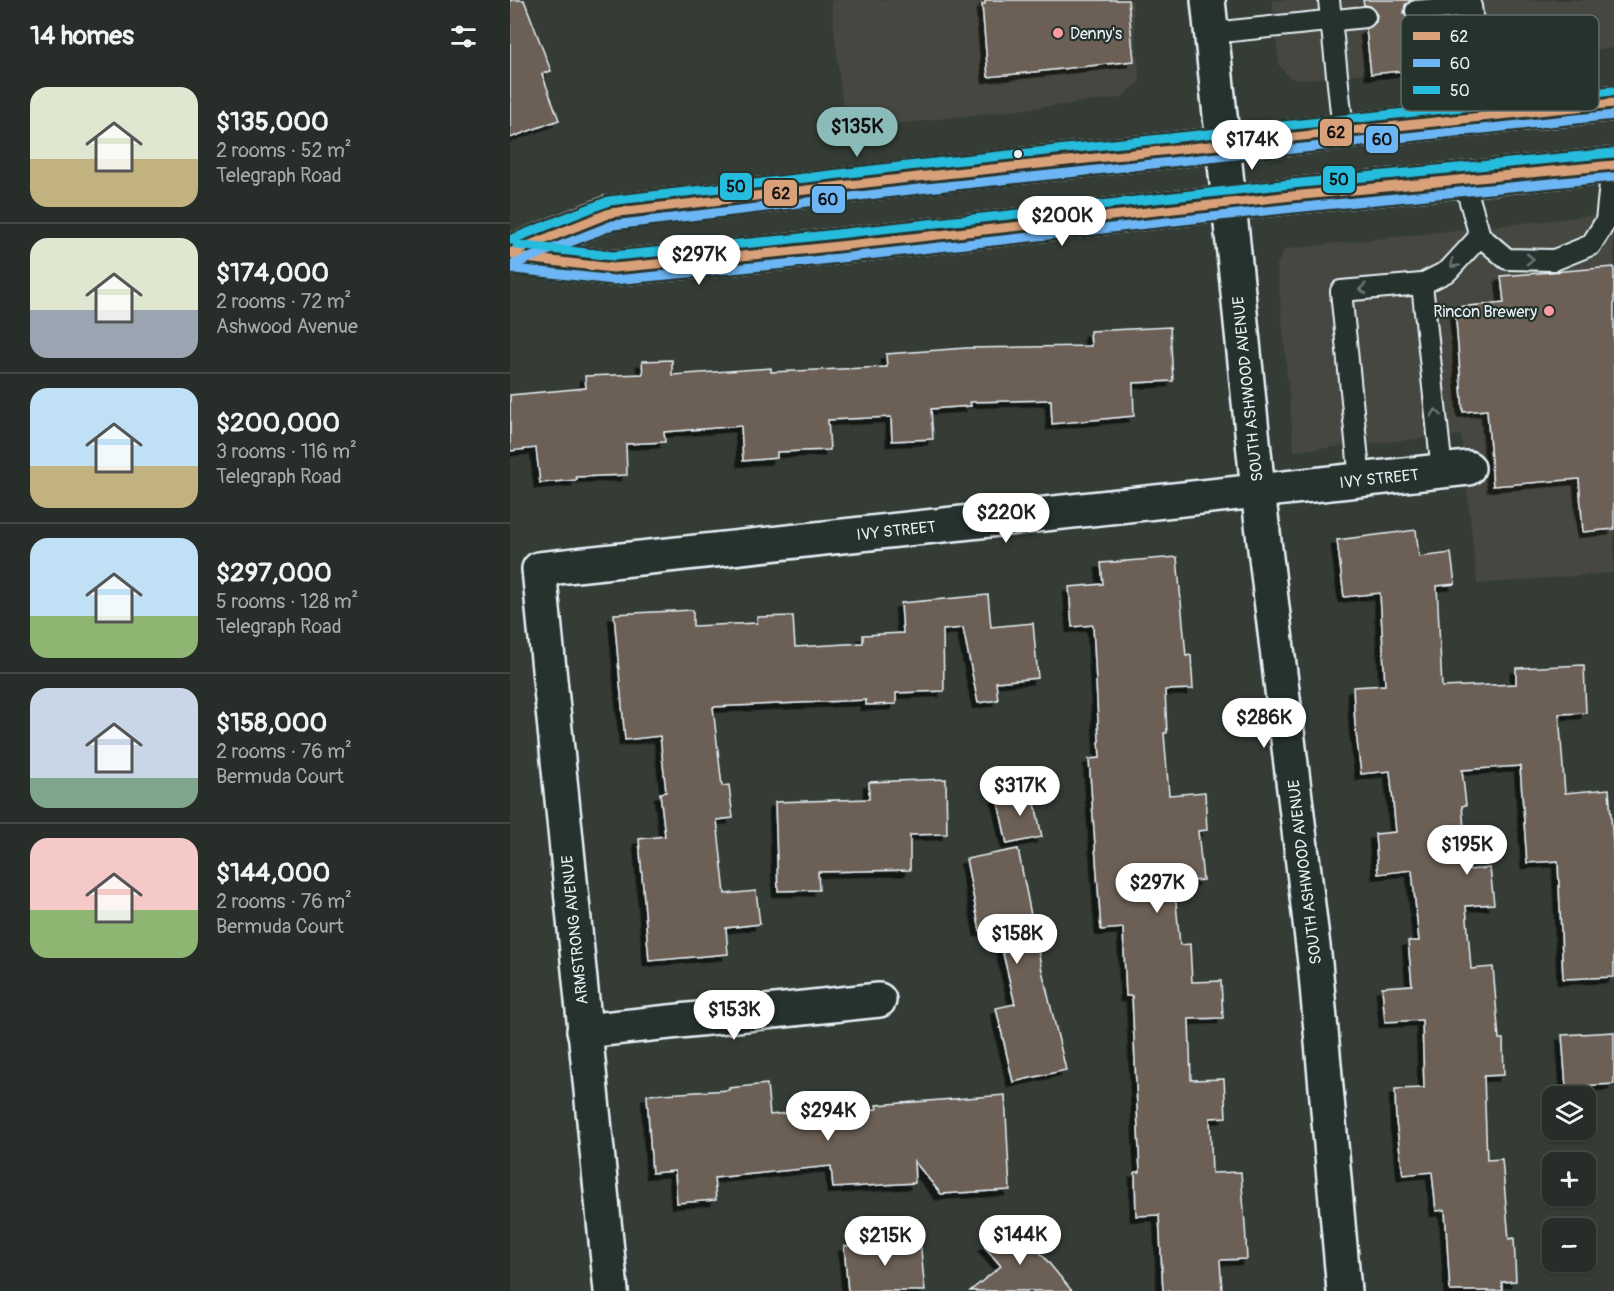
<!DOCTYPE html>
<html lang="en">
<head>
<meta charset="utf-8">
<style>
	body { margin:0; font-family:Pangolin,sans-serif; background:#333934; color:#f1f3f6; height:100vh; display:flex; flex-direction:column; font-size:22px; white-space:nowrap }
	* { box-sizing:border-box; margin:0 }
	p { font-size:20px; color:#a4a8a8 }
	.icon { flex:none; width:33px; height:33px; fill:none; stroke:currentColor; stroke-width:2; stroke-linecap:round; stroke-linejoin:round }
	.map { position:relative; flex:1; overflow:hidden }
	.drawer { display:flex; flex-direction:column; background:#272d28; width:510px }
	.drawer>* { flex:none }
	.controls { position:absolute; left:1032px; top:1086px; display:grid; gap:12px }
	.controls a { display:grid; place-items:center; width:54px; height:54px; border-radius:12px; background:#272d28; box-shadow:0 2px 4px #0004,0 0 0 2px #434945; font-size:30px }
	.price { position:absolute; translate:-50% -51px; padding:0 14px; border-radius:21px; background:#fff; color:#222; font-size:20px; line-height:39px; filter:drop-shadow(0 2px 3px #0008) }
	.price::after { content:''; position:absolute; left:50%; top:36px; width:18px; height:14px; margin-left:-9px; background:inherit; clip-path:polygon(0 0,100% 0,50% 100%) }
	.price.current { background:#8bbbb9; color:#111 }
	ul { padding:0; list-style:none }
	li { display:flex; align-items:center; gap:18px; height:150px; padding:0 30px }
	li+li { border-top:2px solid #434945 }
	li span { display:grid; place-items:center; flex:none; width:168px; height:120px; border-radius:18px; color:#555 }
	li>.icon { margin-inline-start:auto }
	span .icon { width:72px; height:72px; fill:#fffc; stroke-width:1 }
	li b { font-size:26px }
	h2 { display:flex; justify-content:space-between; align-items:center; height:72px; padding:0 30px; font-size:26px }
	main { display:flex; flex:1; min-height:0 }
	.map>svg:first-child { display:block }
	.built { fill:#45473f }
	.building { fill:#6c6157; stroke:#e8f1f8; stroke-width:1.5; filter:url(#shadow) }
	.lines { fill:none; stroke-linecap:round; stroke-linejoin:round }
	.service-casing { stroke:#e8f1f8; stroke-width:24 }
	.minor-casing { stroke:#e8f1f8; stroke-width:38 }
	.tertiary-casing { stroke:#e8f1f8; stroke-width:38 }
	.secondary-casing { stroke:#e8f1f8; stroke-width:38 }
	.service { stroke:#26332d; stroke-width:20 }
	.minor { stroke:#26332d; stroke-width:33 }
	.tertiary { stroke:#26332d; stroke-width:33 }
	.secondary { stroke:#26332d; stroke-width:33 }
	.bus-1-casing { stroke:#26332d; stroke-width:14 }
	.bus-2-casing { stroke:#26332d; stroke-width:14 }
	.bus-3-casing { stroke:#26332d; stroke-width:14 }
	.bus-1 { stroke:#d9a179; stroke-width:9 }
	.bus-2 { stroke:#6db6f5; stroke-width:9 }
	.bus-3 { stroke:#26bcdd; stroke-width:9 }
	.oneway { stroke:#6a7674 }
	.poi-dot { fill:#ff9aa2; stroke:#26332d; stroke-width:2 }
	.bus-dot { fill:#e8f1f8; stroke:#26332d; stroke-width:2 }
	.labels { text-anchor:middle; stroke-width:4.5; stroke-linejoin:round; paint-order:stroke }
	.poi-label { font-size:16px; fill:#e8f1f8; stroke:#26332d; text-anchor:start }
	.street-label { font-size:16px; fill:#e8f1f8; stroke:#26332d }
	.key { fill:#26332d; stroke:#606c6a; stroke-width:1.5 }
	.key-label { font-size:16px; fill:#e8f1f8 }
	.line-badge { stroke:#26332d; stroke-width:2 }
	.pale-badge-label { font-size:16px; text-anchor:middle; font-weight:bold; fill:#111 }
</style>
</head>
<body>
<main>
<section class="drawer">
<h2>14 homes<svg class="icon" aria-label="filters" viewBox="0 0 24 24"><path d="M4 7h16M4 17h16"/><circle cx="9" cy="7" r="2"/><circle cx="15" cy="17" r="2"/></svg></h2>
<ul>
<li><span style="background:linear-gradient(#dfe7d0 60%,#c2b280 0)"><svg class="icon" aria-label="home" viewBox="0 0 24 24"><path d="M3 11l9-7 9 7M6 9v11h12V9"/></svg></span><div><b>$135,000</b><p>2 rooms · 52 m²</p><p>Telegraph Road</p></div></li>
<li><span style="background:linear-gradient(#dfe7d0 60%,#9aa5b1 0)"><svg class="icon" aria-label="home" viewBox="0 0 24 24"><path d="M3 11l9-7 9 7M6 9v11h12V9"/></svg></span><div><b>$174,000</b><p>2 rooms · 72 m²</p><p>Ashwood Avenue</p></div></li>
<li><span style="background:linear-gradient(#bfe0f5 65%,#c2b280 0)"><svg class="icon" aria-label="home" viewBox="0 0 24 24"><path d="M3 11l9-7 9 7M6 9v11h12V9"/></svg></span><div><b>$200,000</b><p>3 rooms · 116 m²</p><p>Telegraph Road</p></div></li>
<li><span style="background:linear-gradient(#bfe0f5 65%,#8fb573 0)"><svg class="icon" aria-label="home" viewBox="0 0 24 24"><path d="M3 11l9-7 9 7M6 9v11h12V9"/></svg></span><div><b>$297,000</b><p>5 rooms · 128 m²</p><p>Telegraph Road</p></div></li>
<li><span style="background:linear-gradient(#c9d6e8 75%,#7fa58c 0)"><svg class="icon" aria-label="home" viewBox="0 0 24 24"><path d="M3 11l9-7 9 7M6 9v11h12V9"/></svg></span><div><b>$158,000</b><p>2 rooms · 76 m²</p><p>Bermuda Court</p></div></li>
<li><span style="background:linear-gradient(#f6c9c9 60%,#8fb573 0)"><svg class="icon" aria-label="home" viewBox="0 0 24 24"><path d="M3 11l9-7 9 7M6 9v11h12V9"/></svg></span><div><b>$144,000</b><p>2 rooms · 76 m²</p><p>Bermuda Court</p></div></li>
</ul>
</section>
<div class="map">
<svg width="1104" height="1291" viewBox="0 0 1104 1291">
	<defs>
		<filter id="shadow"><feDropShadow dx="-5.5" dy="5.5" stdDeviation="0" flood-color="#0009"/></filter>
	</defs>
	<rect width="100%" height="100%" fill="#343c35"/>
	<filter id="ink" filterUnits="userSpaceOnUse"><feTurbulence type="fractalNoise" baseFrequency=".0167" numOctaves="2"/><feDisplacementMap in="SourceGraphic" scale="12" xChannelSelector="R" yChannelSelector="G"/><feConvolveMatrix kernelMatrix="1 2 1 2 8 2 1 2 1" color-interpolation-filters="sRGB"/></filter>
	<g filter="url(#ink)">
		<!-- built -->
		<g class="built">
			<path d="M321,0h301l8,82 -19,16 -276,32z"/>
			<path d="M762,0h342v48l-312,32 -12,-2 -11,-12z"/>
			<path d="M1104,213v360l-137,11 -16,-149 -167,16 -17,-186 7,-16z"/>
		</g>
		<!-- building -->
		<g class="building">
			<path d="M0,0h14l27,71 -9,3 17,46 -49,18z"/>
			<path d="M475,0h143l6,61 -146,16 -6,-73h3z"/>
			<path d="M853,0h49l-7,5 -1,8 6,9 7,1 5,46 -51,5 -5,-45 10,-7 1,-7 -7,-9 -6,-1z"/>
			<path d="M1104,267v262l-31,3 -4,-53 -86,7 -6,-76 -24,2 -8,-105 49,-4 -3,-27z"/>
			<path d="M660,327l3,54 -40,2 1,33 -82,8 -1,-24 -81,2 1,4 -40,3 2,30 -41,2 -1,-24 -63,3 2,30 -53,2v6l-34,3 -2,-35 -77,6 1,10 -39,2 1,31 -51,2 1,3 -37,3 -4,-35 -26,3v-56l76,-7 -1,-12 58,-2 -1,-13 30,-1v15l99,-7v4l116,-5 -1,-13 80,-6 125,-2 -1,-15z"/>
			<path d="M906,530l3,27 32,-4 4,31 -18,2 5,101 74,-3v-16l68,-3 2,48 -27,1 6,79 44,-4 5,69v119l-51,2 -5,-118 -31,2 -7,-97 -58,4 4,35 -4,1 6,64 22,-2 4,36 -28,2 5,63 22,-2 6,72h4l1,36 -20,1 3,84 15,-1 7,80 5,-1 2,43 -14,1v9h-52l-5,-81 -9,1 -4,-39 -29,3 -7,-53 -1,-33 29,-1 -2,-68 -37,2 -3,-35 30,-2 -4,-44h11l-7,-71 -34,4 -3,-40 21,-2 -6,-61 -29,3 -6,-50 -2,-37 32,-2 -5,-92 -36,4 -7,-57z"/>
			<path d="M667,557l9,99 5,-1 2,34 -28,1 2,43h-3l5,62 36,-3 2,38 -9,1 5,49 -29,2 6,63 10,-1 2,38 29,-1 2,37 -34,1 2,61 33,-1 2,38 -16,1 2,55 29,-1 4,52 2,35 -27,1 2,31h-59l-4,-76 -23,1 -1,-44h5l-8,-176h-6l-3,-68 -22,2 -12,-171 11,-1 -7,-133 -21,2 -3,-40 34,-3 -2,-21z"/>
			<path d="M478,595l3,32 42,-4 5,55 -42,4 2,18 -20,3 -15,-75 -20,2 1,61 -48,2v11l-30,1v-5l-153,7 9,79 7,-1 4,33 -16,2 8,74 31,-3 4,33 -34,4 2,26 -79,7 -10,-122 26,-3 -5,-43 6,-1 -6,-56 -35,4 -11,-126 79,-4v16l64,-3v-6l36,-1 2,31 68,-4v-8l40,-2 -2,-30z"/>
			<path d="M436,779l1,55 -37,1v35l-92,2 1,18 -41,1 -3,-89 94,-3v-17z"/>
			<path d="M522,789l10,48 -35,7 -10,-47z"/>
			<path d="M508,849l23,117 25,104 -53,12 -17,-74 19,-4 -18,-76 -17,3 -14,-72z"/>
			<path d="M1104,1032v52l-48,3 -4,-52z"/>
			<path d="M257,1084l3,31 41,-5v4l66,-5 -1,-4 129,-10 5,95 -69,4 -27,-33 1,22 -82,5 -2,-22 -117,12 2,22 -39,3 -2,-32 -23,2 -5,-78 82,-5v-2z"/>
			<path d="M505,1222l57,69h-102l31,-25 -17,-20z"/>
			<path d="M410,1240l5,51h-77l-4,-45z"/>
		</g>
		<g class="lines">
			<defs>
				<g id="service">
					<path d="M819,0l14,131"/>
					<path d="M906,11l55,-5 13,111"/>
					<path d="M702,33l153,-16"/>
					<path d="M954,181l16,55 27,23 47,1 37,-15 15,-24 6,-56"/>
					<path d="M912,284l20,187"/>
					<path d="M850,480l-19,-189 81,-7 26,-13 32,-35"/>
				</g>
				<g id="minor">
					<path d="M713,144l35,347 57,472 29,328"/>
					<path d="M74,1031l295,-31"/>
					<path d="M101,1291l-72,-722 929,-101"/>
				</g>
				<path id="tertiary" d="M698,0l15,144"/>
				<g id="secondary">
					<path d="M0,253l100,-40 316,-37 688,-73"/>
					<path d="M0,256l103,12 171,-16 508,-56 322,-31"/>
				</g>
			</defs>
			<!-- service casing -->
			<use href="#service" class="service-casing"/>
			<!-- minor casing -->
			<use href="#minor" class="minor-casing"/>
			<!-- tertiary casing -->
			<use href="#tertiary" class="tertiary-casing"/>
			<!-- secondary casing -->
			<use href="#secondary" class="secondary-casing"/>
			<!-- service -->
			<use href="#service" class="service"/>
			<!-- minor -->
			<use href="#minor" class="minor"/>
			<!-- tertiary -->
			<use href="#tertiary" class="tertiary"/>
			<!-- secondary -->
			<use href="#secondary" class="secondary"/>
			<defs>
				<g id="bus-1">
					<path d="M0,253l100,-40 316,-37 688,-73"/>
					<path d="M6,257l97,11 171,-16 508,-56 322,-31"/>
				</g>
				<g id="bus-2">
					<path d="M4,264l99,-39 314,-37 687,-73"/>
					<path d="M5,269l99,11 171,-16 508,-56 321,-31"/>
				</g>
				<g id="bus-3">
					<path d="M0,240l99,-39 316,-37 688,-73"/>
					<path d="M7,245l96,11 170,-16 508,-56 322,-31"/>
				</g>
			</defs>
			<!-- bus-1 casing -->
			<use href="#bus-1" class="bus-1-casing"/>
			<!-- bus-2 casing -->
			<use href="#bus-2" class="bus-2-casing"/>
			<!-- bus-3 casing -->
			<use href="#bus-3" class="bus-3-casing"/>
			<!-- bus-1 -->
			<use href="#bus-1" class="bus-1"/>
			<!-- bus-2 -->
			<use href="#bus-2" class="bus-2"/>
			<!-- bus-3 -->
			<use href="#bus-3" class="bus-3"/>
		</g>
		<!-- one-way arrows -->
		<defs><path id="oneway-chevron" d="M-2-3.5L2.5 0L-2 3.5" fill="none" stroke-width="1.6" stroke-linecap="round" stroke-linejoin="round" transform="scale(1.5)"/></defs>
		<g class="oneway">
			<use href="#oneway-chevron" transform="translate(1020 259) rotate(1)"/>
			<use href="#oneway-chevron" transform="translate(944 264) rotate(134)"/>
			<use href="#oneway-chevron" transform="translate(853 289) rotate(175)"/>
			<use href="#oneway-chevron" transform="translate(926 413) rotate(-96)"/>
		</g>
	</g>
	<!-- markers -->
	<g class="poi-dot">
		<circle cx="548" cy="33" r="6"/>
		<circle cx="1039" cy="311" r="6"/>
	</g>
	<circle class="bus-dot" cx="508" cy="154" r="5"/>
	<g class="labels">
		<!-- poi labels -->
		<g class="poi-label">
			<text x="560" y="39">Denny's</text>
			<text x="1027" y="317" text-anchor="end">Rincon Brewery</text>
		</g>
		<!-- street labels -->
		<g class="street-label">
			<text transform="translate(737 389) rotate(-96)" y="6">SOUTH ASHWOOD AVENUE</text>
			<text transform="translate(869 478) rotate(-6)" y="6">IVY STREET</text>
			<text transform="translate(386 530) rotate(-6)" y="6">IVY STREET</text>
			<text transform="translate(794 872) rotate(-97)" y="6">SOUTH ASHWOOD AVENUE</text>
			<text transform="translate(64 930) rotate(-96)" y="6">ARMSTRONG AVENUE</text>
		</g>
	</g>
	<!-- legend -->
	<rect x="891" y="15" width="198" height="96" rx="9" class="key"/>
	<rect x="903" y="32" width="27" height="8" fill="#d9a179"/>
	<rect x="903" y="59" width="27" height="8" fill="#6db6f5"/>
	<rect x="903" y="86" width="27" height="8" fill="#26bcdd"/>
	<g class="key-label">
		<text x="940" y="42">62</text>
		<text x="940" y="69">60</text>
		<text x="940" y="96">50</text>
	</g>
	<g class="line-badge">
		<rect x="809" y="118" width="34" height="29" rx="6" fill="#d9a179"/>
		<rect x="855" y="125" width="34" height="29" rx="6" fill="#6db6f5"/>
		<rect x="812" y="165" width="34" height="29" rx="6" fill="#26bcdd"/>
		<rect x="209" y="172" width="34" height="29" rx="6" fill="#26bcdd"/>
		<rect x="253" y="179" width="35" height="28" rx="6" fill="#d9a179"/>
		<rect x="301" y="185" width="35" height="29" rx="6" fill="#6db6f5"/>
	</g>
	<g class="pale-badge-label">
		<text x="826" y="138">62</text>
		<text x="872" y="145">60</text>
		<text x="829" y="185">50</text>
		<text x="226" y="192">50</text>
		<text x="271" y="199">62</text>
		<text x="318" y="205">60</text>
	</g>
</svg>
<div class="controls">
<a><svg class="icon" aria-label="layers" viewBox="0 0 24 24"><path d="M12 4l9 5-9 5-9-5zM3 14l9 5 9-5"/></svg></a>
<a>+</a>
<a>−</a>
</div>
<b class="price current" style="left:347px;top:158px">$135K</b>
<b class="price" style="left:742px;top:171px">$174K</b>
<b class="price" style="left:552px;top:247px">$200K</b>
<b class="price" style="left:189px;top:286px">$297K</b>
<b class="price" style="left:496px;top:544px">$220K</b>
<b class="price" style="left:754px;top:749px">$286K</b>
<b class="price" style="left:510px;top:817px">$317K</b>
<b class="price" style="left:957px;top:876px">$195K</b>
<b class="price" style="left:647px;top:914px">$297K</b>
<b class="price" style="left:507px;top:965px">$158K</b>
<b class="price" style="left:224px;top:1041px">$153K</b>
<b class="price" style="left:318px;top:1142px">$294K</b>
<b class="price" style="left:510px;top:1266px">$144K</b>
<b class="price" style="left:375px;top:1267px">$215K</b>
</div>
</main>
</body>
</html>
